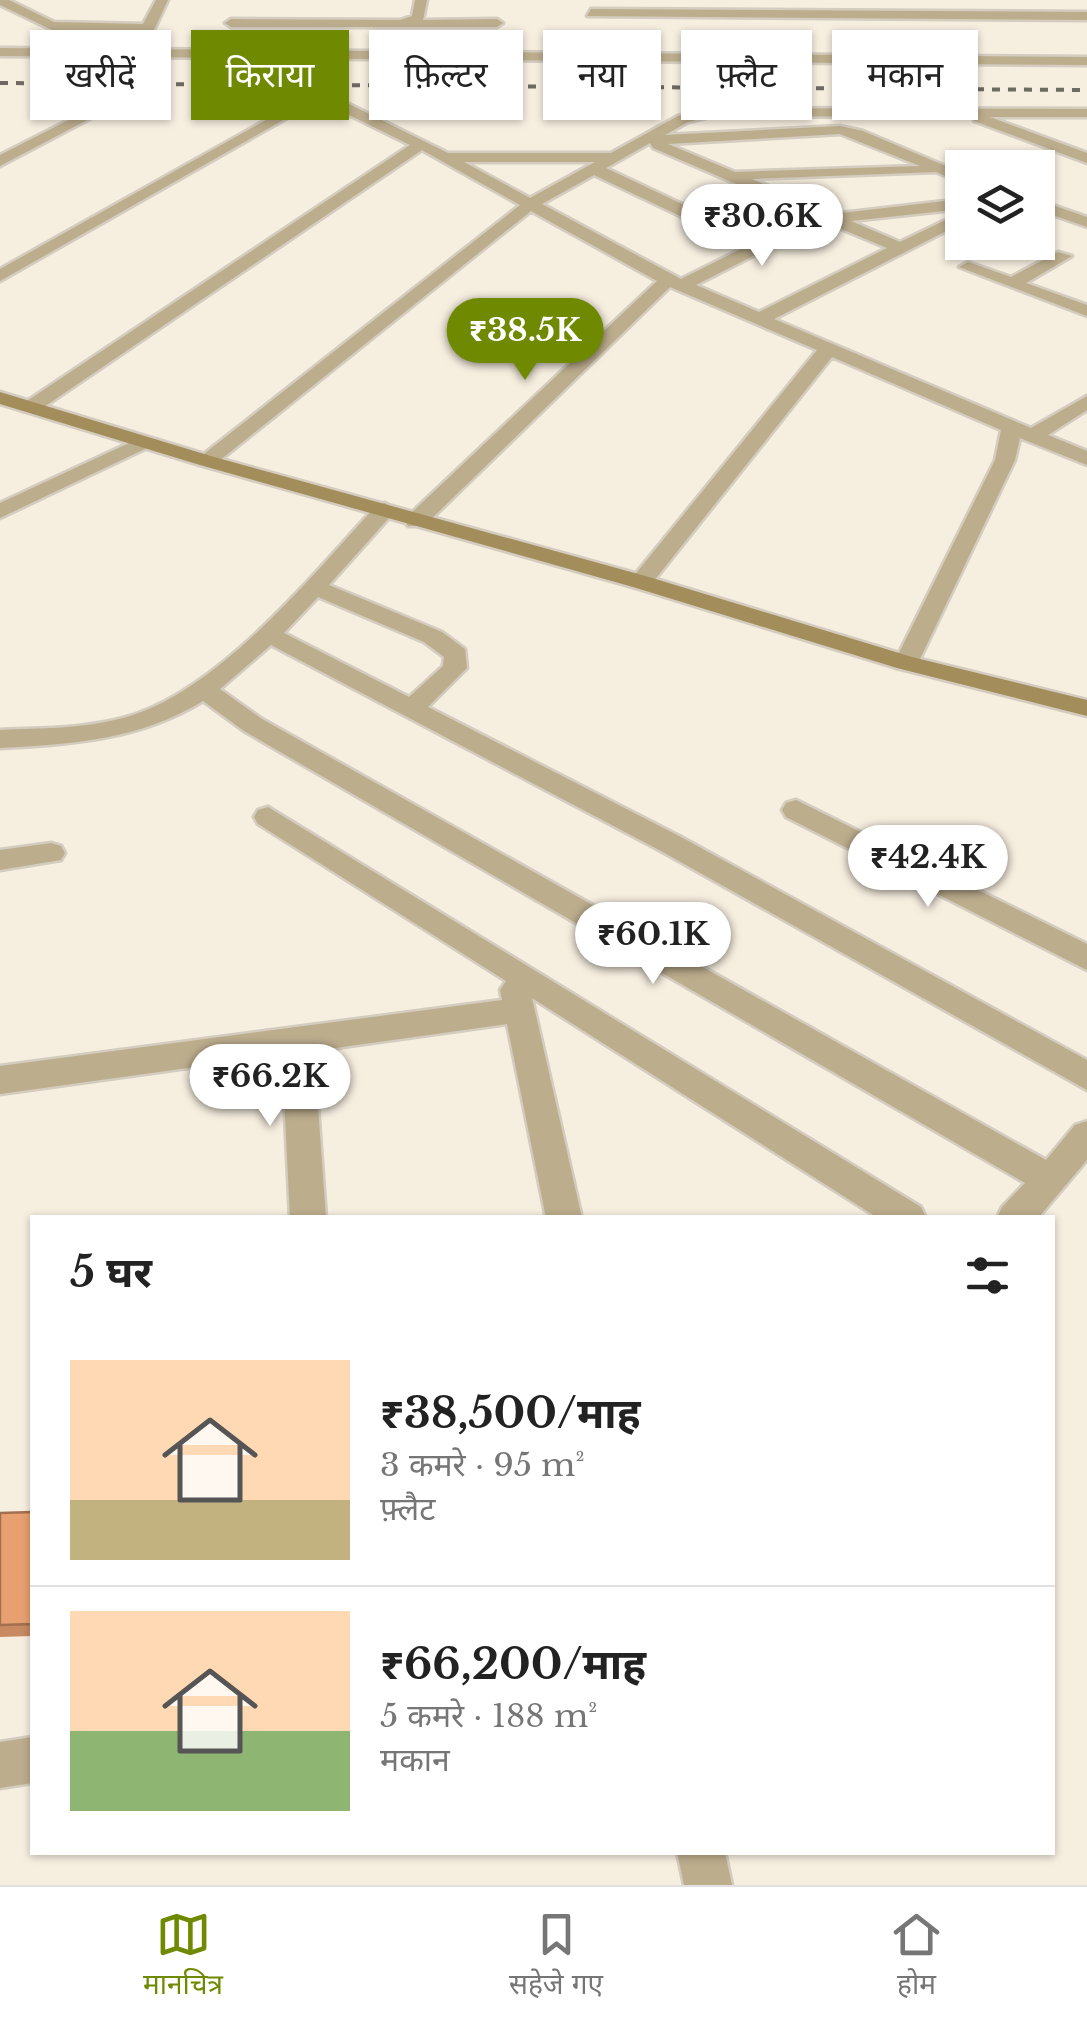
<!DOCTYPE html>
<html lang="hi">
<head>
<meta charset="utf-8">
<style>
	body { margin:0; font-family:"Libre Baskerville","Noto Sans Devanagari",serif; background:#f6f6f6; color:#222; height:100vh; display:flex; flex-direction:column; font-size:38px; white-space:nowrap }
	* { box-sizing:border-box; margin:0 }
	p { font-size:32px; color:#767676 }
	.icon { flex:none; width:55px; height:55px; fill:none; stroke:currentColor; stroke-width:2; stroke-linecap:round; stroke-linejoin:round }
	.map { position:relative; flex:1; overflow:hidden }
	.side { position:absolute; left:30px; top:1215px; width:1025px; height:640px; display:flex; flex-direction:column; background:#fff; border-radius:0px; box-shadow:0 2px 8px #0004 }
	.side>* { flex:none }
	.hud { position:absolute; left:30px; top:30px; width:1028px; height:90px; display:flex; gap:20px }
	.fabs { position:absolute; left:945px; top:150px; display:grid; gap:20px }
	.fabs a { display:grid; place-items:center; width:110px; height:110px; border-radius:0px; background:#fff; box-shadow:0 2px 8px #0004; font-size:50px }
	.price { position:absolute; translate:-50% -85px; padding:0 22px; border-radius:35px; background:#fff; color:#222; font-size:32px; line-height:65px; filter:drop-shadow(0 2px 5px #0008) }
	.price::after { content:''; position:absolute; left:50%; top:60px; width:30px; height:22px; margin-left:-15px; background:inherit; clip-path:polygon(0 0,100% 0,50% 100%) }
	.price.current { background:#6f8a01; color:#fff }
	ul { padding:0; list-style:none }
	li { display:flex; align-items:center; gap:30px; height:250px; padding:0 40px }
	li+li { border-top:2px solid #e0e0e0 }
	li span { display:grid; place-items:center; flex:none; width:280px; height:200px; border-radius:0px; color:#555 }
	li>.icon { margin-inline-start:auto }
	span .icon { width:120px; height:120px; fill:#fffc; stroke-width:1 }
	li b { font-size:42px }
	h2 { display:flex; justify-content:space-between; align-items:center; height:120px; padding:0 40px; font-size:42px }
	.pill { padding:0 35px; border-radius:0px; background:#fff; box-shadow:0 2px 8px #0004; font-size:35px; line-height:90px }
	.pill.current { background:#6f8a01; color:#fff }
	.dock { display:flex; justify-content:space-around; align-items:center; height:140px; border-top:2px solid #e0e0e0; background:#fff; font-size:28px; color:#767676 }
	.dock a { display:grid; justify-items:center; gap:5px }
	.dock .current { color:#6f8a01 }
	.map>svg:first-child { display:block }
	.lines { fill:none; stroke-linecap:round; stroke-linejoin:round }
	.street-casing { stroke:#d3ccbf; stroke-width:5 }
	.secondary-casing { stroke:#d3ccbf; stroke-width:5 }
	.street { fill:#bcad8d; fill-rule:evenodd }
	.secondary { fill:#a38d5b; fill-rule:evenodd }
	.rail { stroke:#6e6a61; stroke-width:4; stroke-dasharray:8 8; stroke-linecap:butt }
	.wall { fill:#c88a61 }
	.building { fill:#e8a071; stroke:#a2704f; stroke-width:2.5 }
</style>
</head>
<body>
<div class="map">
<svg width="1087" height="1885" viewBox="0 0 1087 1885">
	<rect width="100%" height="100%" fill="#f6eedf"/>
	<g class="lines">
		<defs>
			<g id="street">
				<path d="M0,0h9l45,22 89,2 13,-24h12l-13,28 -17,21 -6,-4 7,-13 -87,-2 -52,-25z"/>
				<path d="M415,0h12l-4,20 74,-1 6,4 -6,4h-266l-6,-4 6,-4 169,1 12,-4z"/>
				<path d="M591,9l496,3v8l-500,-4z"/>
				<path d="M0,48l1087,9v8l-1087,-9z"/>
				<path d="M339,104h10l99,49h163l67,-37 36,-8 373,1v8h-97l97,36v10l-113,-42 -1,-4 -259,-1 -26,6 -23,13 175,-9 23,5 99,42v10l-26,-11 -184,7 81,35 129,-15v10l-111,12 49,21 62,-30v11l-188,96 257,109 56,-32v14l-39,25 39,16v14l-67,-27 -5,22 -97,203 -3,5h-18l-3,-5 101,-203 6,-30 -169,-73 -183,230h-16l-4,-5 4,-5 184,-227 -147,-63 -246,239h-16l-3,-5 3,-5 249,-235 -126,-70 -317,254h-14l-3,-4 3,-4 320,-252 -98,-55 -384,261h-14v-8l386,-258 -71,-35zM840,134l80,32 -185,6 -67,-28zM650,143l3,5 155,67 -50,25 -152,-72zM464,162h131l-65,36zM594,175l151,72 -64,32 -139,-75zM822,221l65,27 -128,64 -63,-27z"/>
				<path d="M98,105l12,3 -110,58v-11z"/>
				<path d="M282,111l7,4 -2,3 -287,163v-12z"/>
				<path d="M1038,200l49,17v10l-49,-17z"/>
				<path d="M1058,252l14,4 -46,27 61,22v11l-128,-49 9,-5 43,15z"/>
				<path d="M144,436l10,6 -3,4 -151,72v-15z"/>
				<path d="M385,503l11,7 -67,75 113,47 23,17 2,19 -39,39 253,130 406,223v30l-426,-239 -390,-206 -51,44 42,30 784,441 29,-35 12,-4v39l-49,58h-41l5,-11 23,-24 -781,-452 -41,-30c-64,39 -130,43 -203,47v-18c41,-2 83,-1 123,-12 95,-25 189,-143 254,-213zM318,597l106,45 20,15 -1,9 -34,31 -125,-64z"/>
				<path d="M796,800l291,144v26l-301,-153 -4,-7 4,-7z"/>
				<path d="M268,807l653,400 5,11h-48l-346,-220 50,220h-36l-39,-194 -193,27 12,167h-36l-8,-163 -282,39v-28l502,-66 -2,-10 6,-9 -248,-157 -4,-7 4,-7z"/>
				<path d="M51,843l10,3 4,7 -4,7 -61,10v-20z"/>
				<path d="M32,1737v46l-32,5v-46z"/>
				<path d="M677,1852h48l7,33h-48z"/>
			</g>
			<path id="secondary" d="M0,392l214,65 435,120 263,80 175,43v16l-190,-48 -264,-81 -433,-122 -200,-61z"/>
		</defs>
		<!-- street casing -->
		<use href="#street" class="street-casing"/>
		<!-- secondary casing -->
		<use href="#secondary" class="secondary-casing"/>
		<!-- street -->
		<use href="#street" class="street"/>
		<!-- secondary -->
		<use href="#secondary" class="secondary"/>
		<!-- rail -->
		<path class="rail" d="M0,83l1087,7"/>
	</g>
	<!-- wall -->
	<path class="wall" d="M32,1512v124l-32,1v-124z"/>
	<!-- building -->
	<path class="building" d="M32,1512v112l-32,1v-112z"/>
</svg>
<div class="fabs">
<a><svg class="icon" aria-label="layers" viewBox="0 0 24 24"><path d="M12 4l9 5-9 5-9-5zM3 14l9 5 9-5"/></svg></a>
</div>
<b class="price" style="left:762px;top:269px">₹30.6K</b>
<b class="price current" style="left:525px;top:383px">₹38.5K</b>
<b class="price" style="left:928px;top:910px">₹42.4K</b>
<b class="price" style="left:653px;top:987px">₹60.1K</b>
<b class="price" style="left:270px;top:1129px">₹66.2K</b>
<div class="hud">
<a class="pill">खरीदें</a>
<a class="pill current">किराया</a>
<a class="pill">फ़िल्टर</a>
<a class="pill">नया</a>
<a class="pill">फ़्लैट</a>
<a class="pill">मकान</a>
</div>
<section class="side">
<h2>5 घर<svg class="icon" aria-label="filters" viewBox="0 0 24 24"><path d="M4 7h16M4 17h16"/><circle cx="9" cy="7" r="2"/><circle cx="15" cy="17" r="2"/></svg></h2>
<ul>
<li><span style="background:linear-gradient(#ffd9b3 70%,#c2b280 0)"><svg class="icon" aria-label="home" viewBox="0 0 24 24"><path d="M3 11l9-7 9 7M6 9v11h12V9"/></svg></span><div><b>₹38,500/माह</b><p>3 कमरे · 95 m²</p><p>फ़्लैट</p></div></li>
<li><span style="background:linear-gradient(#ffd9b3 60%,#8fb573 0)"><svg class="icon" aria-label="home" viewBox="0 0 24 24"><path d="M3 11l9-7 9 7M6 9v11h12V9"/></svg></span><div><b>₹66,200/माह</b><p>5 कमरे · 188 m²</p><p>मकान</p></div></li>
</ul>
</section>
</div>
<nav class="dock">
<a class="current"><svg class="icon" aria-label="map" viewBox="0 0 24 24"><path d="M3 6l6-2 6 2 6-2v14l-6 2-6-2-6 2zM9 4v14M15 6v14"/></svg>मानचित्र</a>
<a><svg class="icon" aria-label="saved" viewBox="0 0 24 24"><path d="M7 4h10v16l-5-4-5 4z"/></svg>सहेजे गए</a>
<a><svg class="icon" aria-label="home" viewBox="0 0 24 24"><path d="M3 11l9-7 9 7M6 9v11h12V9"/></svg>होम</a>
</nav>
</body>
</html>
